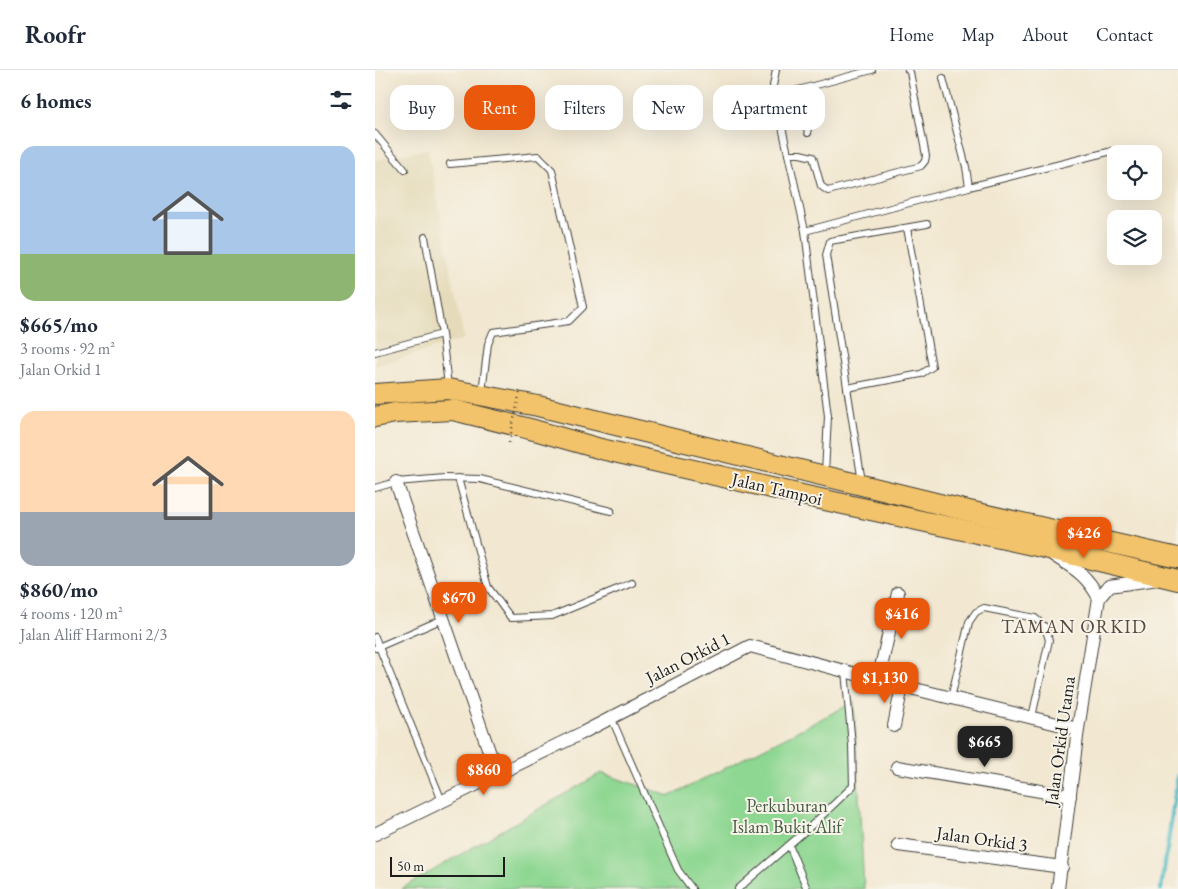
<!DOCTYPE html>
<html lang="en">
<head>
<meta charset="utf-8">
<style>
	body { margin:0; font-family:"EB Garamond",serif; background:#f2f2f3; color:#1f2937; height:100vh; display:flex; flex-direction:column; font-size:19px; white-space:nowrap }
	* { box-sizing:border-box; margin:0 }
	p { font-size:16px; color:#747a83 }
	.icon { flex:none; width:28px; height:28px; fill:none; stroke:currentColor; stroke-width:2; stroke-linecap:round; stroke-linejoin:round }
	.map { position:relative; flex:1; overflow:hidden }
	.side { display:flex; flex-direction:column; background:#fff; width:375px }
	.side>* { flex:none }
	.guide { position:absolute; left:15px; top:15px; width:475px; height:45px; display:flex; gap:10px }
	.controls { position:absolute; left:732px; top:75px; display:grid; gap:10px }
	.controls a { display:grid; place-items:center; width:55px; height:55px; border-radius:10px; background:#fff; box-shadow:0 5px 20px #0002; font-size:25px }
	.scale { position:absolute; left:15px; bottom:12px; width:115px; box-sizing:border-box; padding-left:5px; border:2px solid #1c1c1c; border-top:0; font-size:14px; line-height:18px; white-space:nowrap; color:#1c1c1c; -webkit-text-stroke:4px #f7f3e8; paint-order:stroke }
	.price { position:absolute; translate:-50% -42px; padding:0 11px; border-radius:10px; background:#ea580c; color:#fff; font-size:16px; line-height:32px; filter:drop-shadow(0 1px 2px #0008) }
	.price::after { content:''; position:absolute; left:50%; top:30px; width:15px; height:11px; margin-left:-8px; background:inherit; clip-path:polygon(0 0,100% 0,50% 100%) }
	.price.on { background:#222; color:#fff }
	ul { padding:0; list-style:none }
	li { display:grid; align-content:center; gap:10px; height:265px; padding:0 20px }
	li span { display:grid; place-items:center; height:155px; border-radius:15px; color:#555 }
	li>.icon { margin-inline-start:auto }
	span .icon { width:90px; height:90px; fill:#fffc; stroke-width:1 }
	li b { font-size:21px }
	h2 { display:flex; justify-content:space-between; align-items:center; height:60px; padding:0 20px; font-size:21px }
	.pill { padding:0 18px; border-radius:15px; background:#fff; box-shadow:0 5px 20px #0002; font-size:18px; line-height:45px }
	.pill.on { background:#ea580c; color:#fff }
	header { display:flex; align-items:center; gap:30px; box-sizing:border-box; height:70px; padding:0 25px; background:#fff; border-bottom:1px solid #e0e1e3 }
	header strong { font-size:24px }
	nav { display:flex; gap:28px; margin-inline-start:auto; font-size:18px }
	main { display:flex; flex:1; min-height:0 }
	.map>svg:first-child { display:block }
	.built { fill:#e5dbba }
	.green { fill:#8ed792; stroke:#557a57 }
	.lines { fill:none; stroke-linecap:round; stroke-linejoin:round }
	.stream { stroke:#4cbac6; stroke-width:4.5 }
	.service-casing { stroke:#3c3b37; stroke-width:8 }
	.minor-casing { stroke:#3c3b37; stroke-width:14 }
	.primary-casing { stroke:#3c3b37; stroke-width:22 }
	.service { stroke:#fff; stroke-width:6 }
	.minor { stroke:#fff; stroke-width:12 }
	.primary { stroke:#f2c36a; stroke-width:20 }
	.path-bridge { stroke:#3c3b37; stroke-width:2.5; stroke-dasharray:1 4; stroke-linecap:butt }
	.labels { text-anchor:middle; stroke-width:4; stroke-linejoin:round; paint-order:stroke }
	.street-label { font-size:18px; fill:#1c1c1c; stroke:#f7f3e8 }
	.park-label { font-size:18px; fill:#445d45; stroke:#f7f3e8 }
	.neighbourhood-label { font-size:19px; letter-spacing:1px; fill:#58483d; stroke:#f7f3e8 }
</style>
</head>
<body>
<header>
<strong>Roofr</strong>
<nav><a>Home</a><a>Map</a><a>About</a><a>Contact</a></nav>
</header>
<main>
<section class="side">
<h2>6 homes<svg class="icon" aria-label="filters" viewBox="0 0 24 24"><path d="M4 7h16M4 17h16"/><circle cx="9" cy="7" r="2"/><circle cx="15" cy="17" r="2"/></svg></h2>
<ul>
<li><span style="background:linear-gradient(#a9c7e8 70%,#8fb573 0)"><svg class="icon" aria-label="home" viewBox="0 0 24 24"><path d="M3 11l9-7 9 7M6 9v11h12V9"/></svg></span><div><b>$665/mo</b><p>3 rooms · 92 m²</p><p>Jalan Orkid 1</p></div></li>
<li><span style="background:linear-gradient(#ffd9b3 65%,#9aa5b1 0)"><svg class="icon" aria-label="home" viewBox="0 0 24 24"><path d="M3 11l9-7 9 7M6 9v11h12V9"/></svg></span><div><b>$860/mo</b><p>4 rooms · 120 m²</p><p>Jalan Aliff Harmoni 2/3</p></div></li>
</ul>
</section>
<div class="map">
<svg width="803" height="819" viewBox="0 0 803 819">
	<rect width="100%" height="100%" fill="#f7f3e8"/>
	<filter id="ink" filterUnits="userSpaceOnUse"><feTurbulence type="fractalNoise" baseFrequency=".02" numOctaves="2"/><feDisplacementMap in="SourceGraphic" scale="10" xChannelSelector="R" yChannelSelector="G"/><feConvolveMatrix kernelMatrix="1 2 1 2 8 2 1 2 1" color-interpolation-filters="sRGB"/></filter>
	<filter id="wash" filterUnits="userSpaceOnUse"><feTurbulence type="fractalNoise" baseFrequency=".0096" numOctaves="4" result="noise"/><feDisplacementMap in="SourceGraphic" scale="20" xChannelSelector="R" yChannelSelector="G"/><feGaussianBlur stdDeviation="1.12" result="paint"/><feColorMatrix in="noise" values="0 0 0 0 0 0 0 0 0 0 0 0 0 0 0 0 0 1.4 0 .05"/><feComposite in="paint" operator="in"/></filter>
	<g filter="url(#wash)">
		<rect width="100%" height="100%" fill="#f2e8d1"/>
		<!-- built -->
		<path class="built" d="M53,79l36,190 -89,27v-206z"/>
		<!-- green -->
		<path class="green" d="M479,632l10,187h-463l200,-116 69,23z"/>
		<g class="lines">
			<!-- stream -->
			<path class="stream" d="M786,819l17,-114"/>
		</g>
	</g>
	<g filter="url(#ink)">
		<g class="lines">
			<defs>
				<g id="service">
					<path d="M401,0l-3,16 32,145 23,185 -3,57"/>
					<path d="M423,20l10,43"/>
					<path d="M401,30l22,-10 74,-20"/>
					<path d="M0,64l30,36"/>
					<path d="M413,84h12l13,3 8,29 7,5 93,-25 4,-5 1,-5 -16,-84 -2,-2"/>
					<path d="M75,94l88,-8 14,14 31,137 -14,14 -76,11 -5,12 -6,48"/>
					<path d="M594,117l143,-36"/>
					<path d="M430,161l164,-44 -3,-20 -23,-89"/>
					<path d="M50,167l17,97 6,52"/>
					<path d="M0,282l67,-18"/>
					<path d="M472,318l74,-14 11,-7 -25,-139"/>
					<path d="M83,408l30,109 23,31 41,-2 80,-33"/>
					<path d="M487,412l-36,-227 4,-14 97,-17"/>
					<path d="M0,418l21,-6 49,-4 35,1 131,32"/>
					<path d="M0,567l67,164"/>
					<path d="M1,578l67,-29"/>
					<path d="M576,628l18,-76 7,-10 8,-4 51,10 10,9 4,13 -17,77"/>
					<path d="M236,647l67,153 14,19"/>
					<path d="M414,775l18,44"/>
					<path d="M363,819l74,-64 41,-39 -1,-41 -7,-74"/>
				</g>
				<g id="minor">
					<path d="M21,412l101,292"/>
					<path d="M678,485c22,14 33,19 46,43"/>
					<path d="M503,610l20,-87"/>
					<path d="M519,656l8,-40"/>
					<path d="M522,697l173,29"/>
					<path d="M0,764l207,-101 168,-87 128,34 200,49"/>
					<path d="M523,775l164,22"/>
					<path d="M683,819l20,-160 21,-131 10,-12 49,-7"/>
				</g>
				<g id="primary">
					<path d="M0,324l73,-5 90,17 422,103 218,49"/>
					<path d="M0,347l20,-4 58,-3 81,20 67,19 210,48 230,50 137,33"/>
				</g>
			</defs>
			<!-- service casing -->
			<use href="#service" class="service-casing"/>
			<!-- minor casing -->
			<use href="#minor" class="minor-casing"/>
			<!-- primary casing -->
			<use href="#primary" class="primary-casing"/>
			<!-- service -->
			<use href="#service" class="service"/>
			<!-- minor -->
			<use href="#minor" class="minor"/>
			<!-- primary -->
			<use href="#primary" class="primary"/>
			<!-- path-bridge -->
			<path class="path-bridge" d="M134,373l11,-52"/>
		</g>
	</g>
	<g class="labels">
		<!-- street labels -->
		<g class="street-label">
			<text transform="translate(402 419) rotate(13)" y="6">Jalan Tampoi</text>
			<text transform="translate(313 588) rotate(-27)" y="6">Jalan Orkid 1</text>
			<text transform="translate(685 671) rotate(-82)" y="6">Jalan Orkid Utama</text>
			<text transform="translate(607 769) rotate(8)" y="6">Jalan Orkid 3</text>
		</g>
		<!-- park labels -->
		<g class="park-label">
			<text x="412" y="742">Perkuburan<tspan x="412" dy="21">Islam Bukit Alif</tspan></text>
		</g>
		<!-- neighbourhood labels -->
		<g class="neighbourhood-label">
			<text x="699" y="563">TAMAN ORKID</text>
		</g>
	</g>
</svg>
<div class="controls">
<a><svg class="icon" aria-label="locate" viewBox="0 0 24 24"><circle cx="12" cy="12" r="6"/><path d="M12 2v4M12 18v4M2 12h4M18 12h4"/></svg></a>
<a><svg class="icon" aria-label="layers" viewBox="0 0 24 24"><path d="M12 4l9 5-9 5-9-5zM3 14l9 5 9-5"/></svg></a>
</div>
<div class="scale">50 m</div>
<b class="price" style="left:709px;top:489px">$426</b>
<b class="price" style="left:84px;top:554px">$670</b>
<b class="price" style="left:527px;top:570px">$416</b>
<b class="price" style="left:510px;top:634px">$1,130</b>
<b class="price on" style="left:610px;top:698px">$665</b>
<b class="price" style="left:109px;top:726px">$860</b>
<div class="guide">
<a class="pill">Buy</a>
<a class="pill on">Rent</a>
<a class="pill">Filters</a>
<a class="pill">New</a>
<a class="pill">Apartment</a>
</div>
</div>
</main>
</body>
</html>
